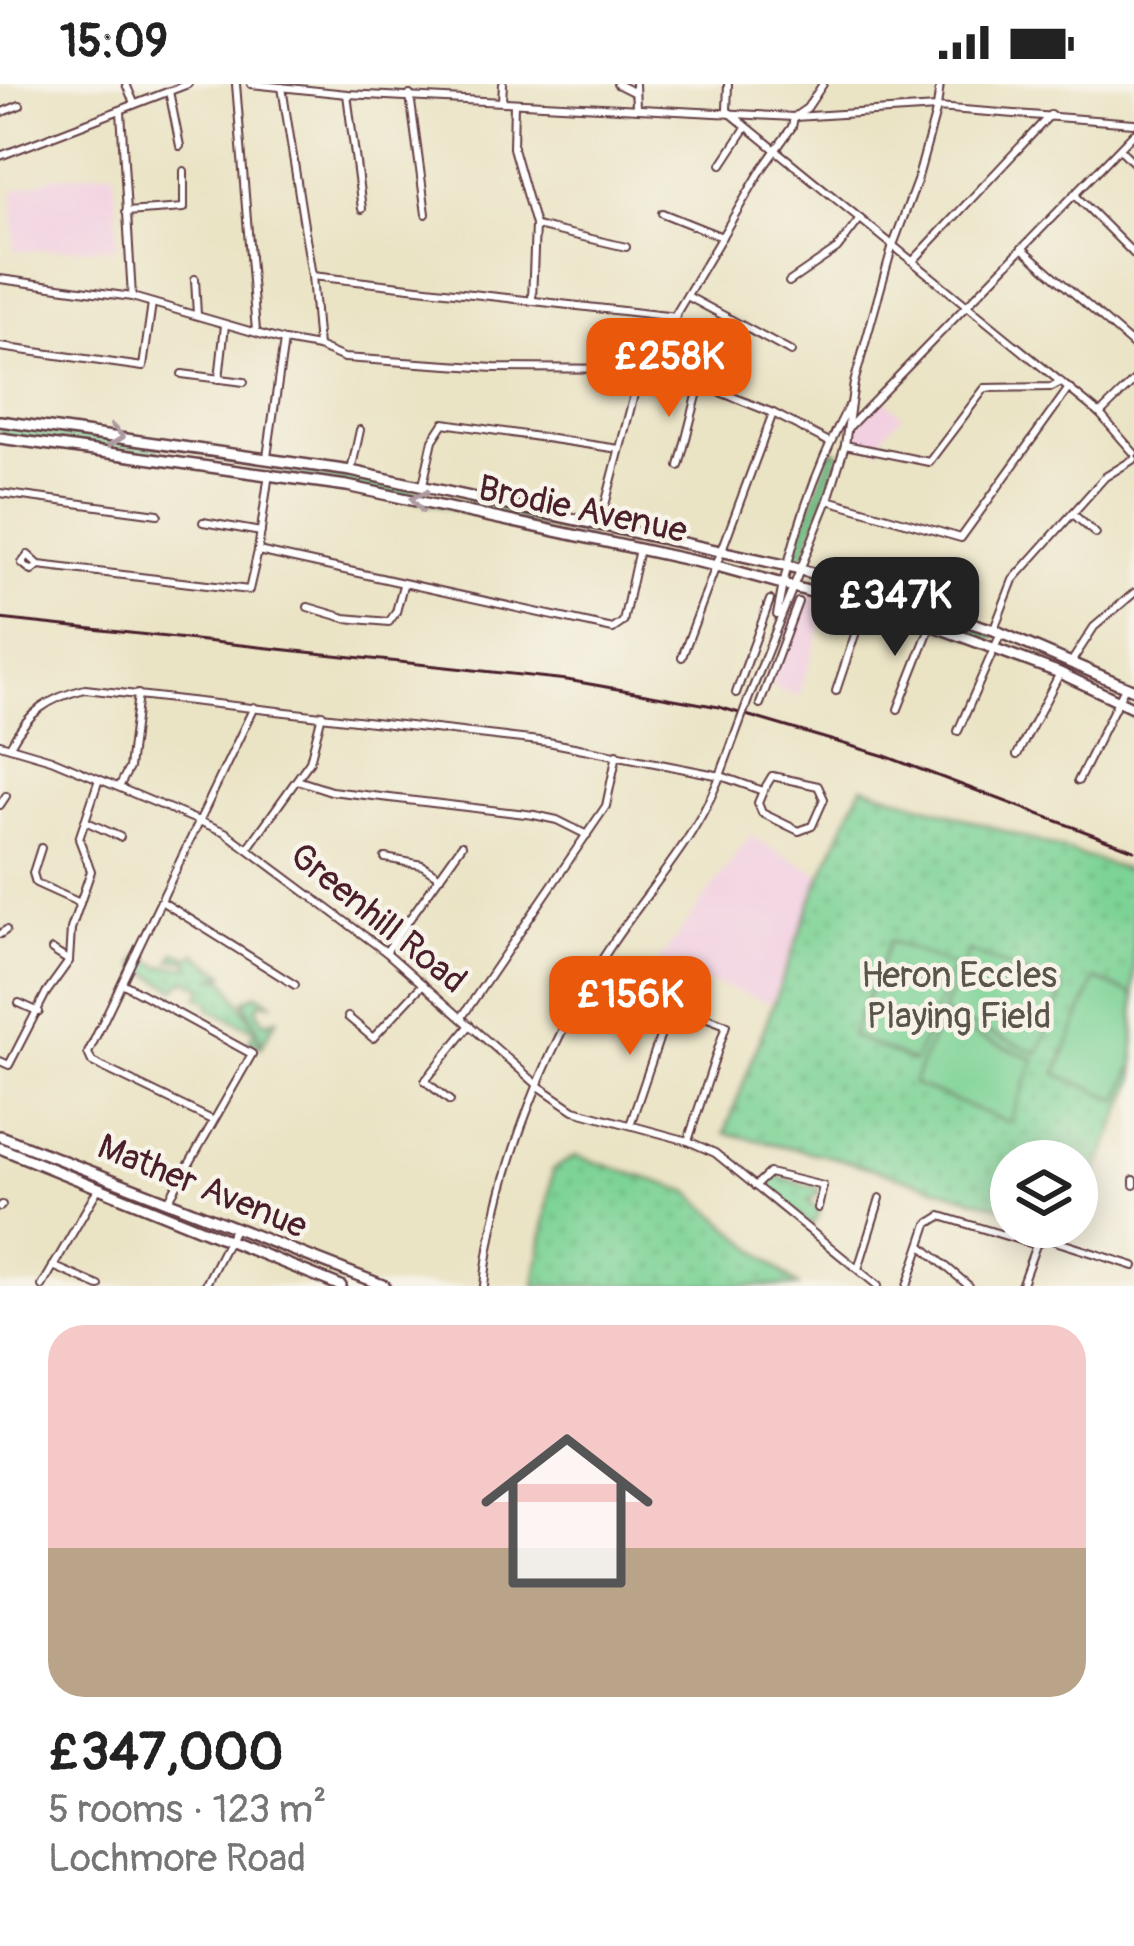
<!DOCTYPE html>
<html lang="en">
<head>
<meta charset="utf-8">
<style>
	body { margin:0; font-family:Pangolin,sans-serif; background:#f2f2f2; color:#222; height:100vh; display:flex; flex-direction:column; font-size:45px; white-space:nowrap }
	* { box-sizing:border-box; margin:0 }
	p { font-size:39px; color:#767676 }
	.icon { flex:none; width:66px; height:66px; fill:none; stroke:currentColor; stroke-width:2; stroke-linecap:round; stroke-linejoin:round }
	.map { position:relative; height:1202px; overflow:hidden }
	.drawer { display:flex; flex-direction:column; background:#fff; flex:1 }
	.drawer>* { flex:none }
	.tools { position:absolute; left:990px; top:1056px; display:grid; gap:24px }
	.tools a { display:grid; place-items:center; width:108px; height:108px; border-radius:50%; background:#fff; box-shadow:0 6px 30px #0003; font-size:60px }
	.price { position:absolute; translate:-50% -102px; padding:0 27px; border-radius:24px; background:#ea580c; color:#fff; font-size:39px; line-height:78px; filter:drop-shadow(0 3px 6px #0008) }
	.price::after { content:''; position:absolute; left:50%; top:72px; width:36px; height:27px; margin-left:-18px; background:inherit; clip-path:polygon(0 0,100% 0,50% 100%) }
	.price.active { background:#222; color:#fff }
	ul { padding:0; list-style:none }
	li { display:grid; align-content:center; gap:24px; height:636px; padding:0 48px }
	li span { display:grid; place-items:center; height:372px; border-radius:36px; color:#555 }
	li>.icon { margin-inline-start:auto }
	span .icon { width:216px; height:216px; fill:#fffc; stroke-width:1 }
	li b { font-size:51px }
	.status { display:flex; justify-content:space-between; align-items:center; height:84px; padding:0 60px; background:#fff; direction:ltr }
	.status svg { height:33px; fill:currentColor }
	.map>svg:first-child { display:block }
	.built { fill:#f2cfe1 }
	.green { fill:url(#green-dots); stroke:#647960; stroke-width:3 }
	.pitch { fill:#7dd396; stroke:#647960; stroke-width:3 }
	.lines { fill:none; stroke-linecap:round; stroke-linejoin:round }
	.minor-casing { stroke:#623c42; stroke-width:10 }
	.tertiary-casing { stroke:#623c42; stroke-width:14 }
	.secondary-casing { stroke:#623c42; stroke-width:14 }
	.minor { stroke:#fff; stroke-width:6 }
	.tertiary { stroke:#fff; stroke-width:9 }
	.secondary { stroke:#fff; stroke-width:9 }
	.rail { stroke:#4a1f2b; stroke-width:3 }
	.minor-bridge-casing { stroke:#623c42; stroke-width:10; stroke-linecap:butt }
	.minor-bridge { stroke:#fff; stroke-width:6 }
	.oneway { stroke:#ae9aa0 }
	.labels { text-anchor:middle; stroke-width:9; stroke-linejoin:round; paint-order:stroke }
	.street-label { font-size:36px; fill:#4a1f2b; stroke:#f7f3e8 }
	.park-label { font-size:36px; fill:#59554b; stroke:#f7f3e8 }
</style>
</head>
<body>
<div class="status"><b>15:09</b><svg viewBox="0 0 49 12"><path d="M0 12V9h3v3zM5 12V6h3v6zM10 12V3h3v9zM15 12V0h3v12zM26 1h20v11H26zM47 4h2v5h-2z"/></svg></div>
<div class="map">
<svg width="1134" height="1202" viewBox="0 0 1134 1202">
	<defs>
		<pattern id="green-dots" width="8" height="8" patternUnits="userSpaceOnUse" patternTransform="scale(3)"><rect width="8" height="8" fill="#7dd396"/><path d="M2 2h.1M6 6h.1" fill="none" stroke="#6eb581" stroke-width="1.8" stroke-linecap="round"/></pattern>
	</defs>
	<rect width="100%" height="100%" fill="#f7f3e8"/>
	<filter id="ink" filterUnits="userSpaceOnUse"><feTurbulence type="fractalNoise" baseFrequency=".00833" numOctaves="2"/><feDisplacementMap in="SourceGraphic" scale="24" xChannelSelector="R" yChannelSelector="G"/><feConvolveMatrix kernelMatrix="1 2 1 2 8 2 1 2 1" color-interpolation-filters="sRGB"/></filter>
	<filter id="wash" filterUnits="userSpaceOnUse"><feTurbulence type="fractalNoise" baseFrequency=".004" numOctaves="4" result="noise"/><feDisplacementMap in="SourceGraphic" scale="48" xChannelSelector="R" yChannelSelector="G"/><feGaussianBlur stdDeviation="2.7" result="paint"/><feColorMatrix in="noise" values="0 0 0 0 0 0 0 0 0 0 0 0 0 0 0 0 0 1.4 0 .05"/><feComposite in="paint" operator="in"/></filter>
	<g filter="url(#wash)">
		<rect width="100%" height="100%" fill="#eae3c4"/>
		<!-- built -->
		<g class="built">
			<path d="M114,87l4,76 -103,4 -2,-60 42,-14z"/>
			<path d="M883,313l19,19 -18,18 -4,15 -26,-7 3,-15z"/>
			<path d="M804,509l25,8 -30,95 -29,-9z"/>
			<path d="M750,752l71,39 -50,128 -115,-38z"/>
		</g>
		<!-- green -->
		<g class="green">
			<path d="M0,340l158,21 -1,8 -157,-18z"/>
			<path d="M831,366l8,2 -37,109 -9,-2z"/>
			<path d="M276,379l315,65 -2,8 -314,-65z"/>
			<path d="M806,494l187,56 2,4 -11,2 -179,-54z"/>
			<path d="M862,702l272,86v209l-57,140v-60h-66v49l-174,-52 -112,-25 94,-252z"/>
			<path d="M176,868l15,6 4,-5 30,21 -13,4h12l34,53 -14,-30 13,-7 16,9 -13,-1 -3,6 7,14 13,-3 -15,26 -4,-13 2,15 -11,-6 6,-10 -46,-23 2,-5 -12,-6 5,-9 -18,-9 -11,10 -40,-24 5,-10 20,11 32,1 -5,-7h-16z"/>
			<path d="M576,1072l112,35 110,95h-263l18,-117z"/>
			<path d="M775,1092l44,13 -1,6 -10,5 12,11 -8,15 -48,-42z"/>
		</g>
		<!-- pitch -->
		<g class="pitch">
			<path d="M890,857l63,25 -39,96 -63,-26z"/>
			<path d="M968,867l96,38 -26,64 -96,-39z"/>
			<path d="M1095,895l39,16v68l-15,37 -63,-26z"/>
			<path d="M939,937l96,38 -26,64 -96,-39z"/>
		</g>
	</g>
	<g filter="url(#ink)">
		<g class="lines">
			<defs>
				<g id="minor">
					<path d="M126,0l8,19"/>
					<path d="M236,0l20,247"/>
					<path d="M251,0l96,10 447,23 143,-9 197,15"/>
					<path d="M617,0l18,9"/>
					<path d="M635,0l1,23"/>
					<path d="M282,3l30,189 6,71"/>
					<path d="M169,7l11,55"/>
					<path d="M347,10l15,115"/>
					<path d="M410,11l16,119"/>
					<path d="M502,17l1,-17"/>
					<path d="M514,19l-1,45 22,77 -3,75"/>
					<path d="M727,26l1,-26"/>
					<path d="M121,27l11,186"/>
					<path d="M729,28l371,302 34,39"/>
					<path d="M0,29l20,-8"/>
					<path d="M1120,65l14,14"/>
					<path d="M0,72l188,-72"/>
					<path d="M722,80l23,-35"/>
					<path d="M1074,110l60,60"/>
					<path d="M126,128l58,-4v-37"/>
					<path d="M662,129l60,24"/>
					<path d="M536,142l90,21"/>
					<path d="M1022,164l112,98"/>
					<path d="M913,177l137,-146"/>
					<path d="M312,192l364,41"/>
					<path d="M0,195l132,18 152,44 34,6 26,11 150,10 149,1 57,15 73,29 56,29"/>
					<path d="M195,195l2,36"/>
					<path d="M789,198l48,-33 23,-30"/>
					<path d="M689,213l102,55"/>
					<path d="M0,263l143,20 9,-64"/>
					<path d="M182,290l62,8"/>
					<path d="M219,295l6,-54"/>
					<path d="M1100,330l34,-33"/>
					<path d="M850,342l284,-293"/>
					<path d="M845,361l84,17 56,-74 67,-1 9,-5"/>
					<path d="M267,373l17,-116"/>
					<path d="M679,382l21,-82"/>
					<path d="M351,387l9,-41"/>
					<path d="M269,389l-11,78 355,78 10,-7 16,-73"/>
					<path d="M423,401l10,-45 11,-17 175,26"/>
					<path d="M0,409l158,21"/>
					<path d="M828,416l133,38 108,-150"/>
					<path d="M1073,430l23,20"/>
					<path d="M203,438l58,10"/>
					<path d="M600,440l39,-148 123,-207 30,-42 2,-10 13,-9 16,-24"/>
					<path d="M39,481l-11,-10 -6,8 10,8 7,-6 210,25 9,-39"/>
					<path d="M308,523l37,11 44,4 7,-10 7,-27"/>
					<path d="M777,531c12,-70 38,-145 71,-208"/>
					<path d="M994,545l19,-49 92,-103 29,-18"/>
					<path d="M682,573l91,-244"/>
					<path d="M1072,577l22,-34 40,-34"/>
					<path d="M836,607l28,-83"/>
					<path d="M736,609l34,-93"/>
					<path d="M748,616l80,-200 17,-55 9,-62 38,-135 25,-67 20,-73 3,-24"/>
					<path d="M760,620l38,-102"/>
					<path d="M898,625l33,-84"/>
					<path d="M958,647l43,-98"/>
					<path d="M0,660l51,15 174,73 161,120 154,135 34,23 114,31 27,12 163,133"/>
					<path d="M10,662c18,-34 38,-48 75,-57l463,53 173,34 42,15 9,-15 46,10 6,13 -12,27 -13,5 -37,-18 -4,-10 5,-12"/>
					<path d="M1017,671l43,-82"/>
					<path d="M297,696l34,11 203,24 23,5 30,15"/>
					<path d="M1078,697l47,-94"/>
					<path d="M119,703l10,-19 9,-74"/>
					<path d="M0,721l6,-9"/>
					<path d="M85,737l35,16"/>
					<path d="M41,764l-8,25 3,10 44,20"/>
					<path d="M248,764l62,-87 12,-47"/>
					<path d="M385,774l37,7 18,12"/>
					<path d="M161,817l134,84"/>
					<path d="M0,850l6,-4"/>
					<path d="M52,866l17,11"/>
					<path d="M386,868l76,-107"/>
					<path d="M122,899l130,71 -84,147"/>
					<path d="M588,903l29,12h41l68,26 -38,116"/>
					<path d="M19,919l20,9"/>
					<path d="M348,933l25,21 50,-54"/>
					<path d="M462,933l144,-211 11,-52"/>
					<path d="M0,977l9,4 37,-72 23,-32 2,-32 20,-58 -12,-32 20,-60"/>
					<path d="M450,1017l-25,-20 45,-56"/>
					<path d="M212,1036l-120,-58 -4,-9 166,-346"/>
					<path d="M630,1041l41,-121"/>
					<path d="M1134,1096v5"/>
					<path d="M755,1102l14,-13 54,13 -5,22"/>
					<path d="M0,1123l2,-2"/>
					<path d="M923,1163l46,39"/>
					<path d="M53,1182l46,20"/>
					<path d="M858,1185l22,-71"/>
					<path d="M42,1202l56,-97"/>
					<path d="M205,1202l30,-59"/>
					<path d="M484,1202c11,-113 65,-248 128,-342 40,-60 89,-110 112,-179"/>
					<path d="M907,1202l21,-62 13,-8 95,29 9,-7 7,2 82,26"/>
					<path d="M1021,1202l15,-41"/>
				</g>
				<g id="tertiary">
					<path d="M0,337l351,50 438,95 205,64 140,60"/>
					<path d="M0,354l347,48 370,80 214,59 129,48 74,35"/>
				</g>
				<g id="secondary">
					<path d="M0,1052l385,150"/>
					<path d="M0,1064l341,138"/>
				</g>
			</defs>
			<!-- minor casing -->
			<use href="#minor" class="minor-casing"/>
			<!-- tertiary casing -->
			<use href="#tertiary" class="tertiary-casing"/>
			<!-- secondary casing -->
			<use href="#secondary" class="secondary-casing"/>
			<!-- minor -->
			<use href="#minor" class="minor"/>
			<!-- tertiary -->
			<use href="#tertiary" class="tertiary"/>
			<!-- secondary -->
			<use href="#secondary" class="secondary"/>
			<!-- rail -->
			<path class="rail" d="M0,535l567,61 152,27 166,49 249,94"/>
			<defs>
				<path id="minor-bridge" d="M724,681l24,-65"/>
			</defs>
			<!-- minor-bridge casing -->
			<use href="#minor-bridge" class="minor-bridge-casing"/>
			<!-- minor-bridge -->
			<use href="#minor-bridge" class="minor-bridge"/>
		</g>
		<!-- one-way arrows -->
		<defs><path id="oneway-chevron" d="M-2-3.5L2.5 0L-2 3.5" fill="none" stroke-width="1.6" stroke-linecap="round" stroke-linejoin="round" transform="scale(3)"/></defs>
		<g class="oneway">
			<use href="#oneway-chevron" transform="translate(116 352) rotate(7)"/>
			<use href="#oneway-chevron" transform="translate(419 416) rotate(-168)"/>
		</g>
	</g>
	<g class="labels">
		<!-- street labels -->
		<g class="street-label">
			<text transform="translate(583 424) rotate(12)" y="13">Brodie Avenue</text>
			<text transform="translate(379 833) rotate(39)" y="13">Greenhill Road</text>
			<text transform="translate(203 1101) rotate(22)" y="13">Mather Avenue</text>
		</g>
		<!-- park labels -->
		<g class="park-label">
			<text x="959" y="903">Heron Eccles<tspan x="959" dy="41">Playing Field</tspan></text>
		</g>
	</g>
</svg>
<div class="tools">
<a><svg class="icon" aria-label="layers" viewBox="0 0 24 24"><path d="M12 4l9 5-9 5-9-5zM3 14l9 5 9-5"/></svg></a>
</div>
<b class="price" style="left:669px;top:336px">£258K</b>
<b class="price active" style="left:895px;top:575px">£347K</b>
<b class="price" style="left:630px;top:974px">£156K</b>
</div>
<section class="drawer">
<ul>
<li><span style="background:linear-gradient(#f6c9c9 60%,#b9a48a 0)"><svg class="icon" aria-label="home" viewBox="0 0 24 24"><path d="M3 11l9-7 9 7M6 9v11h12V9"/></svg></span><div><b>£347,000</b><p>5 rooms · 123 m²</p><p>Lochmore Road</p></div></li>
</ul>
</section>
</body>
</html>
